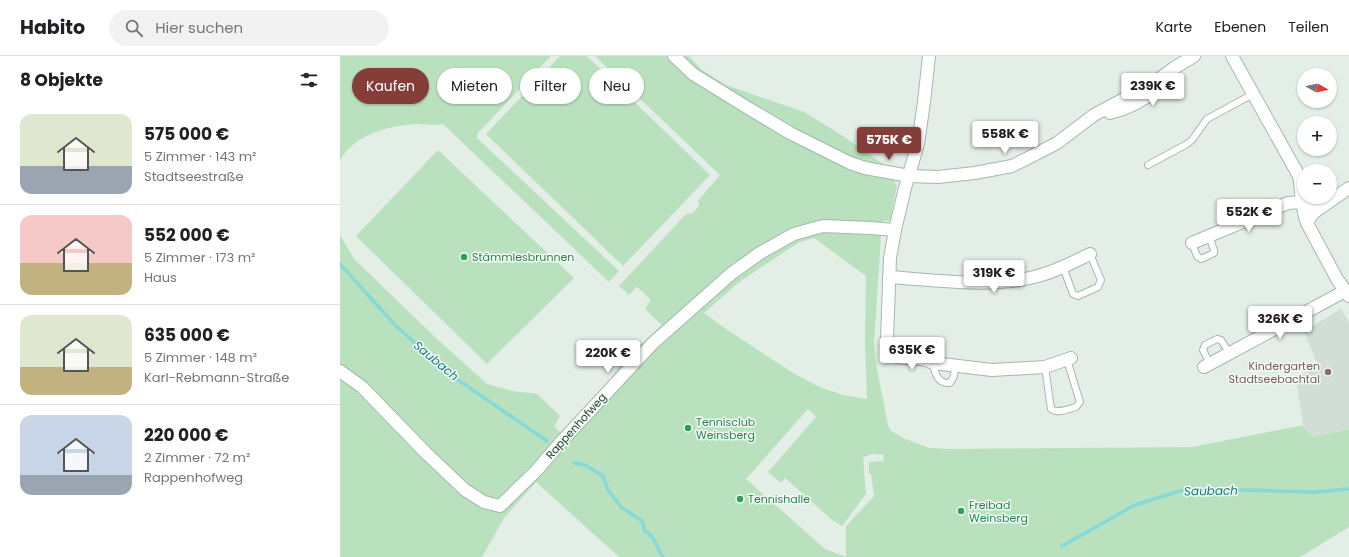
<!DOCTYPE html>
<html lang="de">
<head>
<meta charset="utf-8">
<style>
	body { margin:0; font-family:Poppins,sans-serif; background:#f2f2f2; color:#202124; height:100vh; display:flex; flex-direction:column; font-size:15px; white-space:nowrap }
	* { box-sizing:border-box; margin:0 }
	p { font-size:13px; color:#757577 }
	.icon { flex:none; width:22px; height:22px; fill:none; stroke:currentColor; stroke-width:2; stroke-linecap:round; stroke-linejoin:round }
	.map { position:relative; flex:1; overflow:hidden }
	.drawer { display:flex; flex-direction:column; background:#fff; width:340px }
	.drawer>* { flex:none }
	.hud { position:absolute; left:12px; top:12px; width:380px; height:36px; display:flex; gap:8px }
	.needle { width:26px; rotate:98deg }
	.controls { position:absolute; left:957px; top:12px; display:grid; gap:8px }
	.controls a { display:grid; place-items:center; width:40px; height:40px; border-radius:50%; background:#fff; box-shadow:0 1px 3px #0004; font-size:20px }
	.price { position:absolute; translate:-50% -34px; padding:0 9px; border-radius:4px; background:#fff; color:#222; font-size:13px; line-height:26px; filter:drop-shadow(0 1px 2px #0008) }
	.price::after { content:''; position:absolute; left:50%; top:24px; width:12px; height:9px; margin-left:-6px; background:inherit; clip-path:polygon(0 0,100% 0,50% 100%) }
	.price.active { background:#843d38; color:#fff }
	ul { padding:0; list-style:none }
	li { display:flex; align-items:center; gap:12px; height:100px; padding:0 20px }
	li+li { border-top:1px solid #e0e0e0 }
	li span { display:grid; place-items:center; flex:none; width:112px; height:80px; border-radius:12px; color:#555 }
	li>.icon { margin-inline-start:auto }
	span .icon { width:48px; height:48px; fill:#fffc; stroke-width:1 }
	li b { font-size:17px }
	h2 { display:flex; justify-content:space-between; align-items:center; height:48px; padding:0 20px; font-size:17px }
	.tag { padding:0 14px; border-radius:18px; background:#fff; box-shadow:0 1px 3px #0004; font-size:14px; line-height:36px }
	.tag.active { background:#843d38; color:#fff }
	header { display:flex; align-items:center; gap:24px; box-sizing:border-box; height:56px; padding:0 20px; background:#fff; border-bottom:1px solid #e0e0e0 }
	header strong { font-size:19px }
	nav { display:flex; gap:22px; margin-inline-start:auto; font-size:14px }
	.search { width:280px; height:36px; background:#f2f2f2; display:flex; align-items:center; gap:10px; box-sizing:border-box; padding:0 14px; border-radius:22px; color:#757577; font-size:15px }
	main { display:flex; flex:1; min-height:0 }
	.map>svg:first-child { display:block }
	.built { fill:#d0ded6 }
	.green { fill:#b9e1be; fill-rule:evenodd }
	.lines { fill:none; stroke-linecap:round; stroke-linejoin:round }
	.stream { stroke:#85d9d9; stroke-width:3.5 }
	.lane-casing { stroke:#a5b7ad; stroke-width:8 }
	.street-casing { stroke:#a5b7ad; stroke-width:14 }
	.lane { stroke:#fff; stroke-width:6 }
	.street { stroke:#fff; stroke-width:12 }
	.leisure-dot { fill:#2e9e5b; stroke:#f4faf6; stroke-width:1.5 }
	.education-dot { fill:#8d6e63; stroke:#f4faf6; stroke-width:1.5 }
	.labels { text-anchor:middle; stroke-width:3; stroke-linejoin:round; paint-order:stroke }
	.leisure-label { font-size:11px; fill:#27864d; stroke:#f4faf6; text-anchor:start }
	.education-label { font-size:11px; fill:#785e54; stroke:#f4faf6; text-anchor:end }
	.street-label { font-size:11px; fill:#204233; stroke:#f4faf6 }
	.water-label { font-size:12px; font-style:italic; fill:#137d7e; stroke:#f4faf6 }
</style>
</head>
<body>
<header>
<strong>Habito</strong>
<div class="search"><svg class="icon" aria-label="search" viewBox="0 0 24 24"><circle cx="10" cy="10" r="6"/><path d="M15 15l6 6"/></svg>Hier suchen</div>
<nav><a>Karte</a><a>Ebenen</a><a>Teilen</a></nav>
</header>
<main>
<section class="drawer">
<h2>8 Objekte<svg class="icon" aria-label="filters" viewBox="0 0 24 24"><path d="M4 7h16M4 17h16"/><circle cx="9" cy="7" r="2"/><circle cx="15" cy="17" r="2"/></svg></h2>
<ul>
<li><span style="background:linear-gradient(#dfe7d0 65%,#9aa5b1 0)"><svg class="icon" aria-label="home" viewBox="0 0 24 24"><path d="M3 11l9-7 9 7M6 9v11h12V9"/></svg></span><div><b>575 000 €</b><p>5 Zimmer · 143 m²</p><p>Stadtseestraße</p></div></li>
<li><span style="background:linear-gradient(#f6c9c9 60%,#c2b280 0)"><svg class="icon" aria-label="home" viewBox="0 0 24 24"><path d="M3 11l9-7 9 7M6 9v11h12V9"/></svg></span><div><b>552 000 €</b><p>5 Zimmer · 173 m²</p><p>Haus</p></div></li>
<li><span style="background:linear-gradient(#dfe7d0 65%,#c2b280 0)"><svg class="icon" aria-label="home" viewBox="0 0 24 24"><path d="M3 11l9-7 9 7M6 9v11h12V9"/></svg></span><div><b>635 000 €</b><p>5 Zimmer · 148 m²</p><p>Karl-Rebmann-Straße</p></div></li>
<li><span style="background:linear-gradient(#c9d6e8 75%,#9aa5b1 0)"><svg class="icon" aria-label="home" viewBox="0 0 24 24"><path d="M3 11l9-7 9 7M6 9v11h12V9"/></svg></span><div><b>220 000 €</b><p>2 Zimmer · 72 m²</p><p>Rappenhofweg</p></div></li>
</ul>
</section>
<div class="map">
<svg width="1009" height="501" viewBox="0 0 1009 501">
	<rect width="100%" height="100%" fill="#e3eee7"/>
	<!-- built -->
	<path class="built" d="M1001,253l8,14v106l-36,8 -10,-11 -7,-48 22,-12 -14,-35z"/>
	<!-- green -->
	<g class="green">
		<path d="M0,0h211l-73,77 -1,5 142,133 -10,11 -166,-158c-8,2 -17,0 -25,0 -27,1 -65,10 -78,37z"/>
		<path d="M220,0h27l123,119 -87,91 -137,-132z"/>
		<path d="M255,0h94l13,14 24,15 78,27 36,22 46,32 11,20 -7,35h-8l-8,123 3,25 11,56 3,6 12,7 26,10 17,1 246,-2 107,-21h4l10,11 36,-8v98l-49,30h-681l-83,-75 -32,36 -22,39h-142v-322l14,24 80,77 53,48 26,7 24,3 23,22 -6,11 8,7 46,-51 13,-21 41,-37 -17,-16 6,-9 -14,-13 -8,8 -10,-9 67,-72 7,-1 6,-7 -1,-5 22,-26zM474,182l52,38 -1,69 2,54 -24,-4 -21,-7 -29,-15 -64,-42 -25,-18 34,-30 28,-19 32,-21zM468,353l8,8 -48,55 13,11 4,-5 47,42 10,6 24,-32 -3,-37 9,-3 12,1 -1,6 -14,1v12h2l3,22 -28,30v31l-21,-8 -79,-70z"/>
		<path d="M98,94l136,128 -87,86 -131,-128z"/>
	</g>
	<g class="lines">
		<!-- stream -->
		<g class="stream">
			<path d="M0,208l55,61 56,50 96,66"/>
			<path d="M234,407l11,2 18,11 5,14 13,17 21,14 3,10c11,6 11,16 18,26"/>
			<path d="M722,490l73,-41 51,-16 56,1 73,2 34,-3"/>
		</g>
		<defs>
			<g id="lane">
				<path d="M808,109l39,-21 5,-4 15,-21 46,-25"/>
				<path d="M852,187l5,13 4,3 13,-6v-3l-5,-14"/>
				<path d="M723,211l10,27 5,2 20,-9 3,-7 -11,-26"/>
				<path d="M593,307c2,11 5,21 17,20l4,-7 1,-9"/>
				<path d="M870,308l-7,-14 2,-5 12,-6 4,1 9,14"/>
				<path d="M705,311l6,42c6,5 18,0 25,-2l4,-5 -13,-42"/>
			</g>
			<g id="street">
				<path d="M334,0l19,18 55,34 42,25 60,30 15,5 44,8 29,1 37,-4 37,-7 20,-10 25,-13 37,-28 58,-31 22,-16 20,-12"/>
				<path d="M589,0l-5,46 -6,42 -13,44 -10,42 -5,28 -3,81c3,31 26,12 46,24l59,7 53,-3 26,-9"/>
				<path d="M892,0l67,120"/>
				<path d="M770,57c18,-4 33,-12 47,-24"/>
				<path d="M963,126l-4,-6c3,16 2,31 8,47l6,-10 -3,-16"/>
				<path d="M973,157l36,-25"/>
				<path d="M967,167l30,56 12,17"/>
				<path d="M852,187l96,-40 13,-1"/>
				<path d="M549,221c46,3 100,11 145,0 20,-5 38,-14 56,-23"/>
				<path d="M864,311l141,-76"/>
				<path d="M0,315l22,16 63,65 40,38 19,12 16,4 36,-35 26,-30 91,-98 79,-70 28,-20 34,-19 29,-8 47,2 25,2"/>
			</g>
		</defs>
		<!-- lane casing -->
		<use href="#lane" class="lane-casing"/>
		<!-- street casing -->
		<use href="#street" class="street-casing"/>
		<!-- lane -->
		<use href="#lane" class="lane"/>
		<!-- street -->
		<use href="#street" class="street"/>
	</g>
	<!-- markers -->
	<g class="leisure-dot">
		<circle cx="124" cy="201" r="4"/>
		<circle cx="348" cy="372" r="4"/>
		<circle cx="400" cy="443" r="4"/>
		<circle cx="621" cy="455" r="4"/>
	</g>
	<circle class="education-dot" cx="988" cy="316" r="4"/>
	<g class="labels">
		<!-- leisure labels -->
		<g class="leisure-label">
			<text x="132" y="205">Stämmlesbrunnen</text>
			<text x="356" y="370">Tennisclub<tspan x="356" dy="13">Weinsberg</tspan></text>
			<text x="408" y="447">Tennishalle</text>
			<text x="629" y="453">Freibad<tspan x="629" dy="13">Weinsberg</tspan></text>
		</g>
		<!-- education labels -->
		<g class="education-label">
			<text x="980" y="314">Kindergarten<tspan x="980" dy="13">Stadtseebachtal</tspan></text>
		</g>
		<!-- street labels -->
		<g class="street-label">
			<text transform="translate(236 370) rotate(-48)" y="4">Rappenhofweg</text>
		</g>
		<!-- water labels -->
		<g class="water-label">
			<text transform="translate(96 305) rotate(40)" y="4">Saubach</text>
			<text transform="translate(871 435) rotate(-1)" y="4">Saubach</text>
		</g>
	</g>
</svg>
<div class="controls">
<a><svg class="needle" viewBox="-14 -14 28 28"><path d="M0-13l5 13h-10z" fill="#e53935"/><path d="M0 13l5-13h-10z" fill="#757577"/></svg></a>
<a>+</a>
<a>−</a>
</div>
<b class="price" style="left:813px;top:51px">239K €</b>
<b class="price" style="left:665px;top:99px">558K €</b>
<b class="price active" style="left:549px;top:105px">575K €</b>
<b class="price" style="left:909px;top:177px">552K €</b>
<b class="price" style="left:654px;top:238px">319K €</b>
<b class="price" style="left:940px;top:284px">326K €</b>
<b class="price" style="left:572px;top:315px">635K €</b>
<b class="price" style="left:268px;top:318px">220K €</b>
<div class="hud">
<a class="tag active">Kaufen</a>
<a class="tag">Mieten</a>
<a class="tag">Filter</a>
<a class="tag">Neu</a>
</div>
</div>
</main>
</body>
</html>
